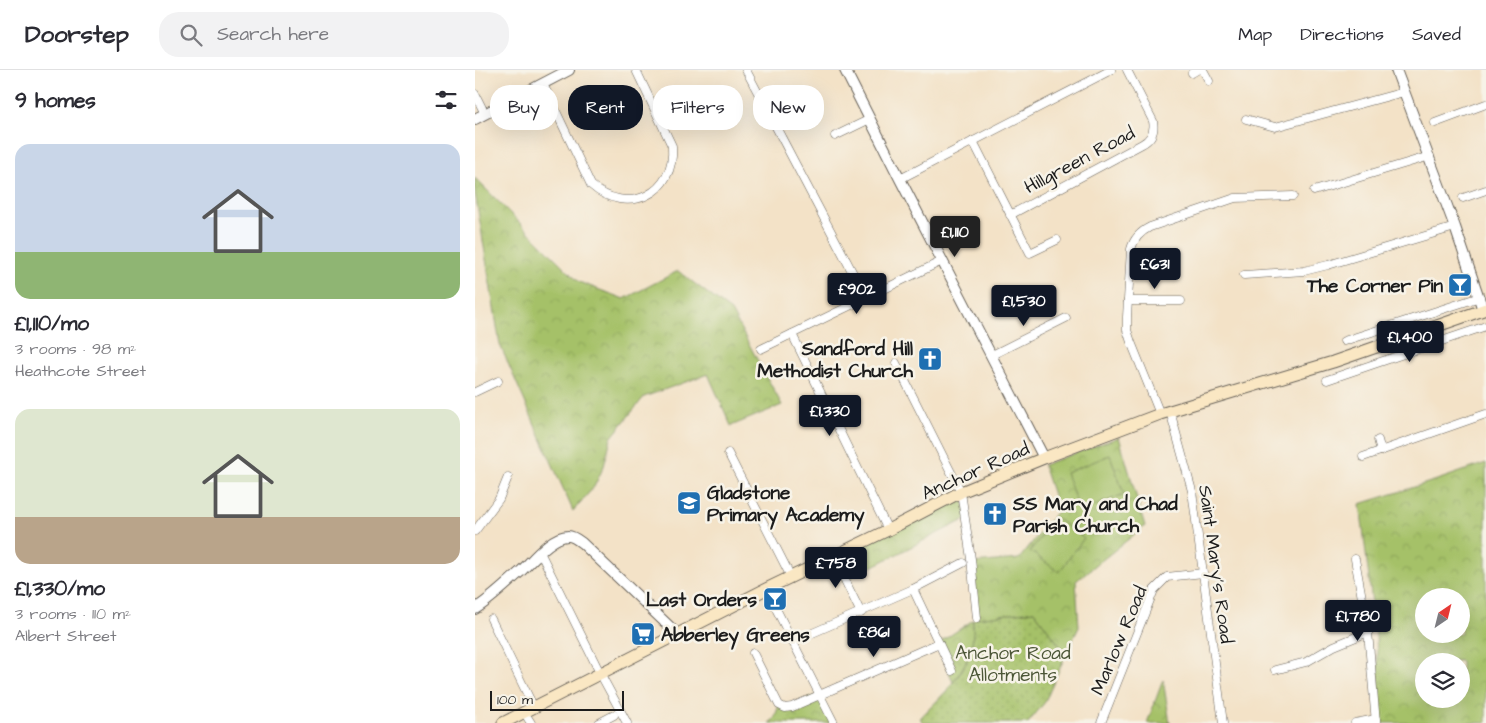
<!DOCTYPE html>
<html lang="en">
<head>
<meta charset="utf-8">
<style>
	body { margin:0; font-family:"Architects Daughter",sans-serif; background:#f2f2f3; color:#2b2b33; height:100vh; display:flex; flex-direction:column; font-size:19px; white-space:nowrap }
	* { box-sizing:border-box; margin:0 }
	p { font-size:16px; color:#7c7c81 }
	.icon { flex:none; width:28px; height:28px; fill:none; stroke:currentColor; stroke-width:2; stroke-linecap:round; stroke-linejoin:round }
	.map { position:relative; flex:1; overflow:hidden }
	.side { display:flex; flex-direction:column; background:#fff; width:475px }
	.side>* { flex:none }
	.guide { position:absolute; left:15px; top:15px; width:475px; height:45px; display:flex; gap:10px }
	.needle { width:32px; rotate:35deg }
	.controls { position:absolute; left:940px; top:518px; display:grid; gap:10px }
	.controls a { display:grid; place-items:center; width:55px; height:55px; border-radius:50%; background:#fff; box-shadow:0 5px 20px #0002; font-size:25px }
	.scale { position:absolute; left:15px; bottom:12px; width:134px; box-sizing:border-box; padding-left:5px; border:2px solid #1c1c1c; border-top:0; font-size:14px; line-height:18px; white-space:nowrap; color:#1c1c1c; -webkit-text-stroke:4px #f7f3e8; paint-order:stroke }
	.price { position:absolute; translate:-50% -42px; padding:0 11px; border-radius:5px; background:#111827; color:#fff; font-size:16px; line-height:32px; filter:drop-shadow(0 1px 2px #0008) }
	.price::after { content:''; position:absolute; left:50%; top:30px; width:15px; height:11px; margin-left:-8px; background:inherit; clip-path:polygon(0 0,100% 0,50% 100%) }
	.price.selected { background:#222; color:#fff }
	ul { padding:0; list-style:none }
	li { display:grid; align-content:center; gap:10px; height:265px; padding:0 15px }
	li span { display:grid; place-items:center; height:155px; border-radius:15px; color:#555 }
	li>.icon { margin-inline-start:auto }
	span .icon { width:90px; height:90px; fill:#fffc; stroke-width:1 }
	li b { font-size:21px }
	h2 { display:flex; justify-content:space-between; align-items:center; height:60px; padding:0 15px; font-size:21px }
	.pill { padding:0 18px; border-radius:20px; background:#fff; box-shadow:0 5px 20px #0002; font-size:18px; line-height:45px }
	.pill.selected { background:#111827; color:#fff }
	header { display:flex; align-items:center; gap:30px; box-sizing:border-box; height:70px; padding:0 25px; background:#fff; border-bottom:1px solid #e1e1e2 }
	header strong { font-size:24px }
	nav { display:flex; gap:28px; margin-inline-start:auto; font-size:18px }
	.search { width:350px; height:45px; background:#f2f2f3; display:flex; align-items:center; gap:12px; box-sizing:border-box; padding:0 18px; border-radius:20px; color:#7c7c81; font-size:19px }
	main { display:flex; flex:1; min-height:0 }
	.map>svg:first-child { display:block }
	.park { fill:url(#park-crowns); stroke:#606e42; fill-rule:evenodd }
	.garden { fill:url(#garden-dots); stroke:#606e42 }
	.pitch { fill:#a5c168; stroke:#606e42 }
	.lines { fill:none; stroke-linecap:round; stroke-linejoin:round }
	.minor-casing { stroke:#676158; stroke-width:9 }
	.tertiary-casing { stroke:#676158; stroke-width:12 }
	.secondary-casing { stroke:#676158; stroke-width:13 }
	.minor { stroke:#fff; stroke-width:8 }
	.tertiary { stroke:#fff; stroke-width:10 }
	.secondary { stroke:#fae7c3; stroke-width:11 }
	.labels { text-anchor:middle; stroke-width:5; stroke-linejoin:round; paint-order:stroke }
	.street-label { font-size:19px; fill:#1c1c1c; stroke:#f7f3e8 }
	.poi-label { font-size:19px; font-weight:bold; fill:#1c1c1c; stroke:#f7f3e8; text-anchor:end }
	.park-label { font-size:19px; fill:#4c5637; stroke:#f7f3e8 }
</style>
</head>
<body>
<header>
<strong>Doorstep</strong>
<div class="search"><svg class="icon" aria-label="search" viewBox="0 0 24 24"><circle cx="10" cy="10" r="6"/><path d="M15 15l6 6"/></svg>Search here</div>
<nav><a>Map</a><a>Directions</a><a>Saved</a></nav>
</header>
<main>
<section class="side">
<h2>9 homes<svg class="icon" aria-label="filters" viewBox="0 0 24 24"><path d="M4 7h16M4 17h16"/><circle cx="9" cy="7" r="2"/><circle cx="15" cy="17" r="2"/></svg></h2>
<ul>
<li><span style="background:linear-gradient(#c9d6e8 70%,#8fb573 0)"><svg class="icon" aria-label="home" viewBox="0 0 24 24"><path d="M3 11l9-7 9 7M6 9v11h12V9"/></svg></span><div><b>£1,110/mo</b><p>3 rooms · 98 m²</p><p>Heathcote Street</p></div></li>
<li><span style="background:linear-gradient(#dfe7d0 70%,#b9a48a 0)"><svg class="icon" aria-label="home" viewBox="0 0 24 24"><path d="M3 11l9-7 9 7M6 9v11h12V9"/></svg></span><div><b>£1,330/mo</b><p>3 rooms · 110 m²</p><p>Albert Street</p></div></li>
</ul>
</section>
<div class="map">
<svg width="1011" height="653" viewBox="0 0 1011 653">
	<defs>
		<pattern id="park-crowns" width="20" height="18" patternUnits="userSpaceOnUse" patternTransform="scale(1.25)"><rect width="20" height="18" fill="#a5c168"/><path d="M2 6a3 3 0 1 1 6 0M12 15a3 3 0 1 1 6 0" fill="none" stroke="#8da55a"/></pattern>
		<pattern id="garden-dots" width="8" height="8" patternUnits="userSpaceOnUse" patternTransform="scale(1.25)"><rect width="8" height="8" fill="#a5c168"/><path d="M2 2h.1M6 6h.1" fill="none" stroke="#8da55a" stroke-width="1.8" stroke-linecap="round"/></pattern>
	</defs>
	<rect width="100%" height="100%" fill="#f7f3e8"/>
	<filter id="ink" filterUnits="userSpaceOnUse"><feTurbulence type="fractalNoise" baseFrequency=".02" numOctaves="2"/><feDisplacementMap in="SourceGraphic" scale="10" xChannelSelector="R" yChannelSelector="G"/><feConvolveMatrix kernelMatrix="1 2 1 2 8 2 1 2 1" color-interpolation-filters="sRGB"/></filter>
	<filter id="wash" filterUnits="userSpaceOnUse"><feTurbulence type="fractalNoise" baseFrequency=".0096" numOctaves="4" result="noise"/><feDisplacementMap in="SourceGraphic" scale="20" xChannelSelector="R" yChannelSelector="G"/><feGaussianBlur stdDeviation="1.12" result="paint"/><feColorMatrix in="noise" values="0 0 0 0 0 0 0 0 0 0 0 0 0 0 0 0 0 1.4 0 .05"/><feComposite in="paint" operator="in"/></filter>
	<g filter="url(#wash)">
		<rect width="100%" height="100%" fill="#f3e2c7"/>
		<!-- park -->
		<g class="park">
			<path d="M0,108l104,104 45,17 54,-28 53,40 51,94 -51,21 -23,-52 -64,23 -33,41 -7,28 -10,21 -21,24 -73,-166 -25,-153z"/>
			<path d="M644,367l26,89 -69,55 3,46 -13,27 -32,-43 -57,7 -5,-55 47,-4 39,-49 -15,-45z"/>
			<path d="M1011,393v260h-105l-5,-86 -16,-133 80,-25zM949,526h37v38h-37zM949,591h37v38h-37z"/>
			<path d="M486,422l7,26 -124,63 -11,-25z"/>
			<path d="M498,550c2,27 -5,41 -20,63l-14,-40z"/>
			<path d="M688,610l7,43h-23z"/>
			<path d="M343,625l16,28h-65l5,-4 5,-14 6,3z"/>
		</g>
		<!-- garden -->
		<path class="garden" d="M559,541l32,43 -21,48 -17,21h-105l-3,-5c29,-30 57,-52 53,-98l4,-2z"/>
		<!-- pitch -->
		<g class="pitch">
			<path d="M635,385l14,39 -44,18 -14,-39z"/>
			<path d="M581,448l28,20 -25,34 -29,-21z"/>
		</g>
	</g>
	<g filter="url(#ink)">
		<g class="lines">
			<defs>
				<g id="minor">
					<path d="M271,0l120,228"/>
					<path d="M728,0l6,11"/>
					<path d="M717,3l5,-3"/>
					<path d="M68,14l48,101c36,32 85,9 81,-39l-36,-76"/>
					<path d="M0,24l10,20"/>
					<path d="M771,49l29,8 129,-35"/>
					<path d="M960,53l51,-19"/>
					<path d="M360,66l35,-17"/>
					<path d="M498,71l57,112 27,-13"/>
					<path d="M425,109l211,-109"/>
					<path d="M839,121l116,-35"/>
					<path d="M988,128l23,-8"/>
					<path d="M535,145l132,-71c9,-5 13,-13 11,-23l-26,-51"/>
					<path d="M769,205l60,-4 24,-6 127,-38"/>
					<path d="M653,231h53"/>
					<path d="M317,264l96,196"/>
					<path d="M869,271l136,-44"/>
					<path d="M286,279l181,-88"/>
					<path d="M517,285l74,-37"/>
					<path d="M421,293l65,129 10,67 6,59"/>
					<path d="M852,310l159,-54"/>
					<path d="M0,322l23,-11"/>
					<path d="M695,341l22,80 31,232"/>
					<path d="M685,344l-29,-72 -4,-12v-13l4,-68c3,-11 9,-17 19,-22l85,-29 58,-2"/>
					<path d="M903,370l3,11"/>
					<path d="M253,383l63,124"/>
					<path d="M888,387l123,-43"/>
					<path d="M0,461l24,-32 9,-22"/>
					<path d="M65,482l60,121 27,50"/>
					<path d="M358,486l28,57"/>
					<path d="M880,489l13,73 8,91"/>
					<path d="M291,519l68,134"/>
					<path d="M438,519l39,82"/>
					<path d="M16,549l43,89"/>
					<path d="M317,572l121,-53 50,-26"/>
					<path d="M278,583l26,52 6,3 7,-1 147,-64"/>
					<path d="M800,600l31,-8 28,-16 34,-14"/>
					<path d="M49,642l7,11"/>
					<path d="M124,653l15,-8"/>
					<path d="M626,653l53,-133 13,-13 36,-4"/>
					<path d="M880,653l21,-4"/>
				</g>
				<g id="tertiary">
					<path d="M370,0l55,109 144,279"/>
					<path d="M921,0l59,157 28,83"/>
					<path d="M0,49l94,-49"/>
					<path d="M0,539c16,-10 30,-24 45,-37 12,-11 31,-36 48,-36 5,0 10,4 14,7l88,84 6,8"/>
				</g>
				<path id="secondary" d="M28,653l263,-134 122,-59 73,-38 83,-34 116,-44 173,-52 153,-53"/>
			</defs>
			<!-- minor casing -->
			<use href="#minor" class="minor-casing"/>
			<!-- tertiary casing -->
			<use href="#tertiary" class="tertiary-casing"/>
			<!-- secondary casing -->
			<use href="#secondary" class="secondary-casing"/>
			<!-- minor -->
			<use href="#minor" class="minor"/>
			<!-- tertiary -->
			<use href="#tertiary" class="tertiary"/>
			<!-- secondary -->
			<use href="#secondary" class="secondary"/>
		</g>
	</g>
	<!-- icons -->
	<defs>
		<symbol id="bar-square" viewBox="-11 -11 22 22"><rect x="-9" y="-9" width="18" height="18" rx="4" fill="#1f6fb2" stroke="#f7f3e8"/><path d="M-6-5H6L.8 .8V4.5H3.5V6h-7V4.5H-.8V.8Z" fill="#fff"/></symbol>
		<symbol id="church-square" viewBox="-11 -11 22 22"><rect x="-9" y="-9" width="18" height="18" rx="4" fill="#1f6fb2" stroke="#f7f3e8"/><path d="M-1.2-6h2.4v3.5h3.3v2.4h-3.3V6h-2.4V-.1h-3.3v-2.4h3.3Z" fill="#fff"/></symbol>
		<symbol id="school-square" viewBox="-11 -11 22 22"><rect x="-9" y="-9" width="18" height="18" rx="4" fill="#1f6fb2" stroke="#f7f3e8"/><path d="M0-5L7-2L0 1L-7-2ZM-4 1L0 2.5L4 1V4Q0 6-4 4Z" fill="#fff"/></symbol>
		<symbol id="supermarket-square" viewBox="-11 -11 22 22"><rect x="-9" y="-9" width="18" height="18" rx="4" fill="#1f6fb2" stroke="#f7f3e8"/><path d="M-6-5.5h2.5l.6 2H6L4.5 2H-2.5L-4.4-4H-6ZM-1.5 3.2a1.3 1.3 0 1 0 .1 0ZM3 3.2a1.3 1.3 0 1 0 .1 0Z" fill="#fff"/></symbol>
	</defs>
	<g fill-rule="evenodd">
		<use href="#bar-square" x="971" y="201" width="28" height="28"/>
		<use href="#church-square" x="441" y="275" width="28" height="28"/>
		<use href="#school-square" x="200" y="419" width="28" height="28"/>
		<use href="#church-square" x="506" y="430" width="28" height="28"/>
		<use href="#bar-square" x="286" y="515" width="28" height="28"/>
		<use href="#supermarket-square" x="154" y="550" width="28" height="28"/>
	</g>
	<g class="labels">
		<!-- street labels -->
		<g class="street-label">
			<text transform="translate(604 89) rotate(-28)" y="7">Hillgreen Road</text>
			<text transform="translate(500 400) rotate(-24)" y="7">Anchor Road</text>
			<text transform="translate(742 494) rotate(82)" y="7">Saint Mary's Road</text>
			<text transform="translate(643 570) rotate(-67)" y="7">Marlow Road</text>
		</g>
		<!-- poi labels -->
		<g class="poi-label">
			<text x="968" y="222">The Corner Pin</text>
			<text x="438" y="285">Sandford Hill<tspan x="438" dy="22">Methodist Church</tspan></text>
			<text x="232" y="429" text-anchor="start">Gladstone<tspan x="232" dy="22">Primary Academy</tspan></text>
			<text x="538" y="440" text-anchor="start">SS Mary and Chad<tspan x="538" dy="22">Parish Church</tspan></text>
			<text x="282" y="536">Last Orders</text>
			<text x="186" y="571" text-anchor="start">Abberley Greens</text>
		</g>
		<!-- park labels -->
		<g class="park-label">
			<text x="538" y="589">Anchor Road<tspan x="538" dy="22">Allotments</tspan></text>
		</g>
	</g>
</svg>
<div class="controls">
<a><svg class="needle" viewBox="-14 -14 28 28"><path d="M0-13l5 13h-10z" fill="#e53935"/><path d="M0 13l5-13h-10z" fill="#7c7c81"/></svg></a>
<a><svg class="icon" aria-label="layers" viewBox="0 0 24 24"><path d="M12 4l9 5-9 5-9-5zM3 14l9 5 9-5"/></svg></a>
</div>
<div class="scale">100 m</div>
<b class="price selected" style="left:480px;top:188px">£1,110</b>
<b class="price" style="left:680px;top:220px">£631</b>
<b class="price" style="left:382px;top:245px">£902</b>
<b class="price" style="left:549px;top:257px">£1,530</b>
<b class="price" style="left:935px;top:293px">£1,400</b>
<b class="price" style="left:355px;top:367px">£1,330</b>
<b class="price" style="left:361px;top:519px">£758</b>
<b class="price" style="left:883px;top:572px">£1,780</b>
<b class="price" style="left:399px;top:588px">£861</b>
<div class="guide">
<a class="pill">Buy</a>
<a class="pill selected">Rent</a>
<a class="pill">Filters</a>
<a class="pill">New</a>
</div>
</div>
</main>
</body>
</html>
